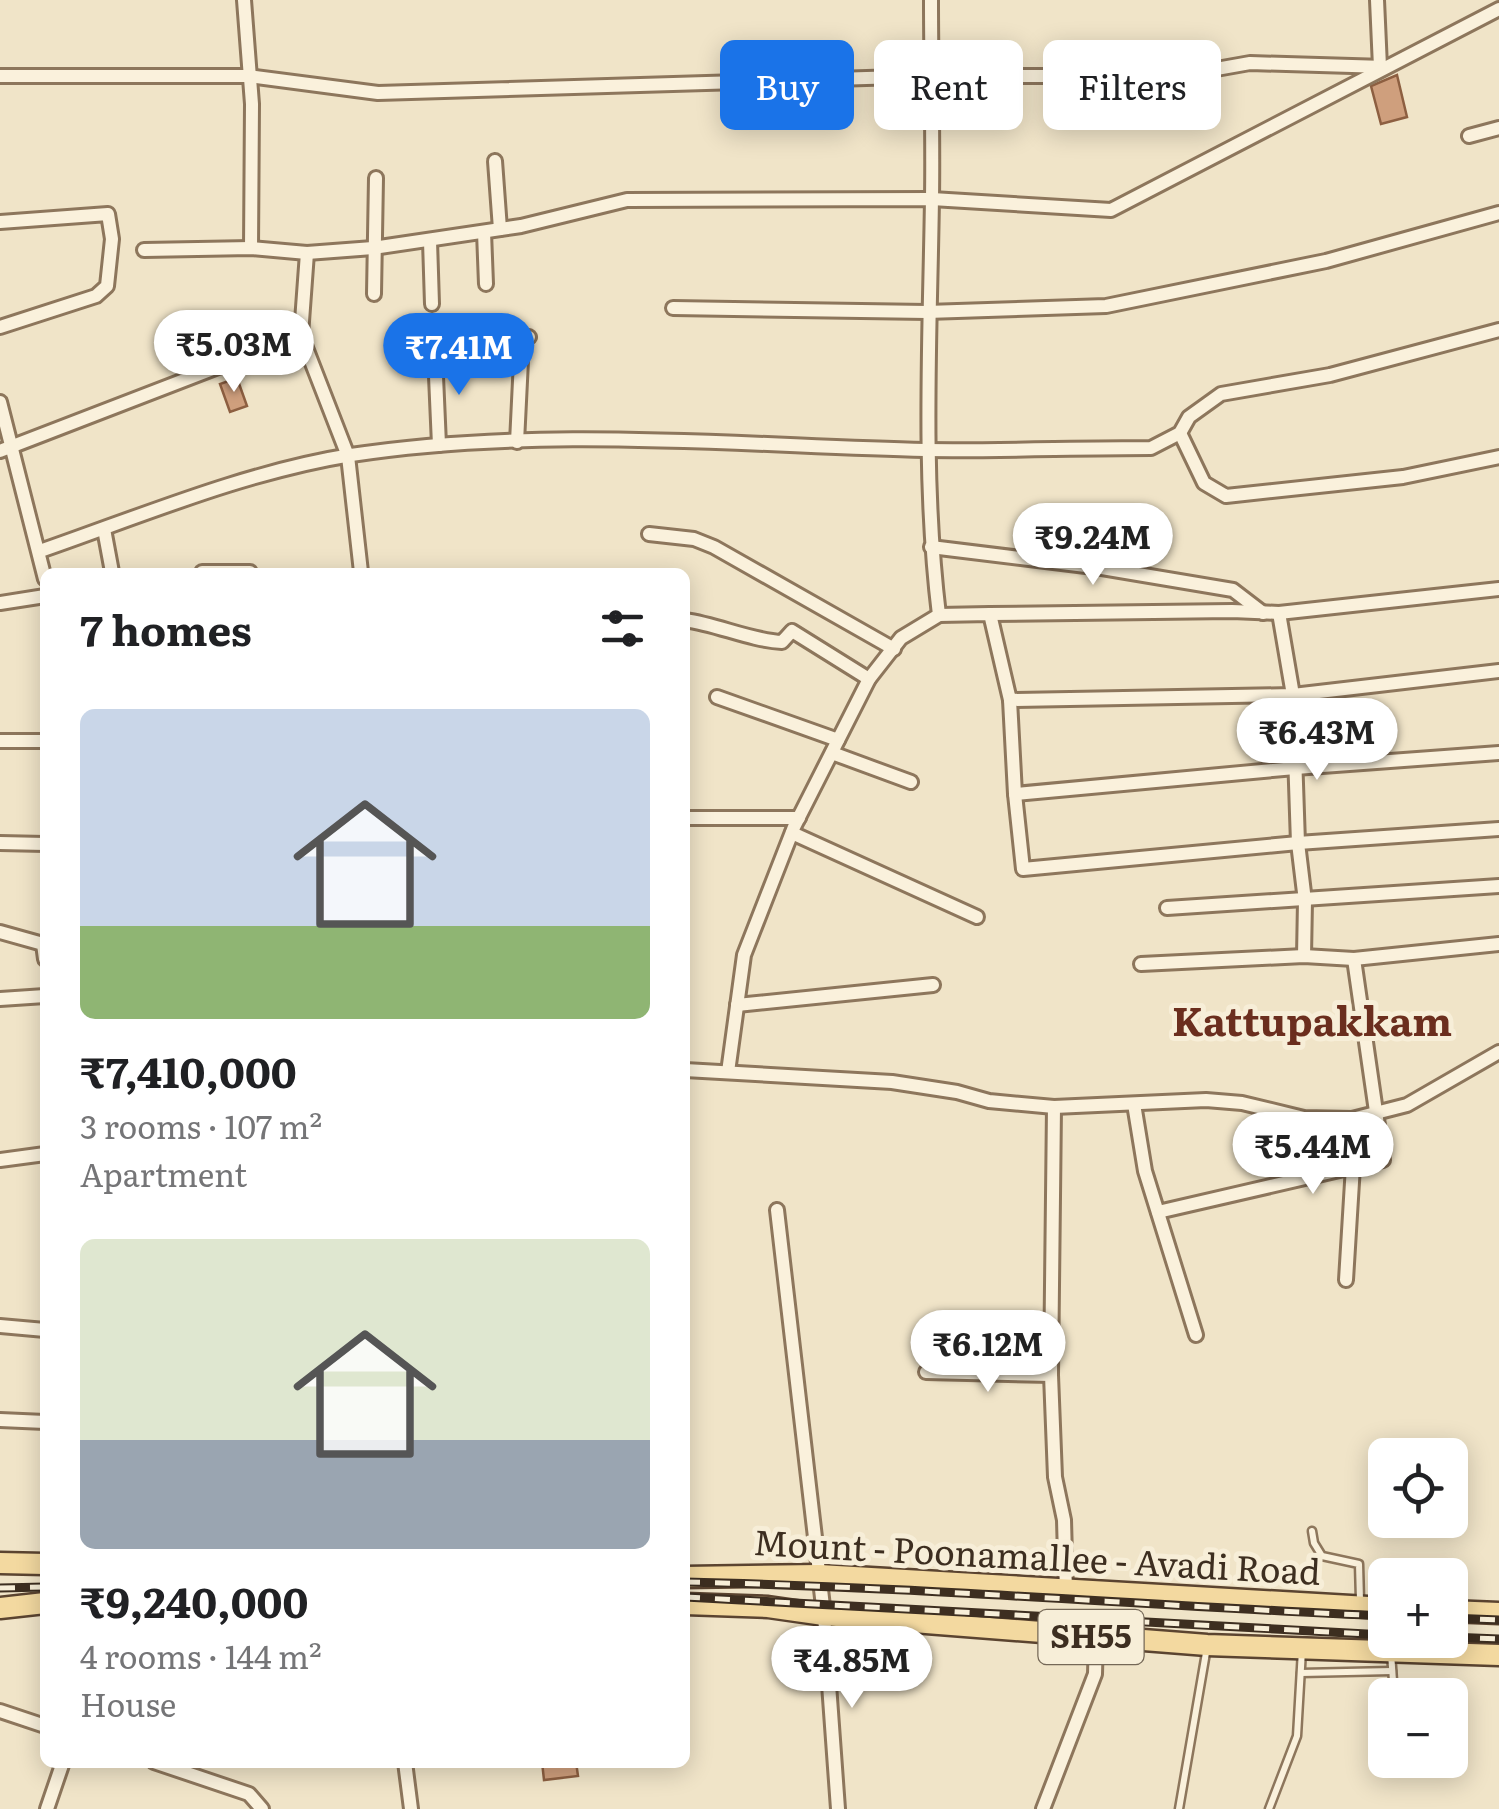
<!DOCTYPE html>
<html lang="en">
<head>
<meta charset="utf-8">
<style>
	body { margin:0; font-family:Literata,serif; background:#f2f2f2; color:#202124; height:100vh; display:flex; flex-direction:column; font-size:38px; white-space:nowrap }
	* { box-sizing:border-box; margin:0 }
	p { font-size:32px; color:#757577 }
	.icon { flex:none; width:55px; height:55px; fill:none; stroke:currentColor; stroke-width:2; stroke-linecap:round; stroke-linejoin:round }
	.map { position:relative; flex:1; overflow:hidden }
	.panel { position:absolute; left:40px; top:568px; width:650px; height:1200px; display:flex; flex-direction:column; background:#fff; border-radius:15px; box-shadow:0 5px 25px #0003 }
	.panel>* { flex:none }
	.banner { position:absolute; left:720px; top:40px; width:628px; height:90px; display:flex; gap:20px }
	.controls { position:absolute; left:1368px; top:1438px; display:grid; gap:20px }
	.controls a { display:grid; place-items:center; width:100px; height:100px; border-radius:15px; background:#fff; box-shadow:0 5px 25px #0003; font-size:50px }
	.price { position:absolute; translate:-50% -85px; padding:0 22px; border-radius:35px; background:#fff; color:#222; font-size:32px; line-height:65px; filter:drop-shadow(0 2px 5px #0008) }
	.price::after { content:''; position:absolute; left:50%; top:60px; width:30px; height:22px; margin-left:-15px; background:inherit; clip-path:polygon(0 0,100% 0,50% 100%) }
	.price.on { background:#1a73e8; color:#fff }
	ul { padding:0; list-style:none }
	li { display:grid; align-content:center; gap:20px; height:530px; padding:0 40px }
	li span { display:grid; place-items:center; height:310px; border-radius:15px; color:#555 }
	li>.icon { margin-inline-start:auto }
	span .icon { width:180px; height:180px; fill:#fffc; stroke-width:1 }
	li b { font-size:42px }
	h2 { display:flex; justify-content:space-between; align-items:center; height:120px; padding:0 40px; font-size:42px }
	.tag { padding:0 35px; border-radius:15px; background:#fff; box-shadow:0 5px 25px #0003; font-size:35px; line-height:90px }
	.tag.on { background:#1a73e8; color:#fff }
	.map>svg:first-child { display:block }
	.building { fill:#cf9f7d; stroke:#8d5f41; stroke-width:2.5 }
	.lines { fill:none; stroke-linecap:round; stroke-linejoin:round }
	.service-casing { stroke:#8d765c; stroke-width:11 }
	.minor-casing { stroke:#8d765c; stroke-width:18 }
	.primary-casing { stroke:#5b4430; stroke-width:25 }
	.service { stroke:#faf1dc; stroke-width:6 }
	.minor { stroke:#faf1dc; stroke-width:12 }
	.primary { stroke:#f3d9a0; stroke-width:20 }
	.rail-casing { stroke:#3d2e20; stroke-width:9 }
	.rail { stroke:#f7eed8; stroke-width:5; stroke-dasharray:15; stroke-linecap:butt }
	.labels { text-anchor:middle; stroke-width:10; stroke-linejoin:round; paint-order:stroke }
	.shield { fill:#f7eed8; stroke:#756857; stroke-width:2.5 }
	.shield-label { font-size:32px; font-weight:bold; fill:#3d2e20 }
	.street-label { font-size:35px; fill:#3d2e20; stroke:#f7eed8 }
	.quarter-label { font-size:40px; font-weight:bold; fill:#6b2e1e; stroke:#f7eed8 }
</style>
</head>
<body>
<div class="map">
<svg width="1499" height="1809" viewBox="0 0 1499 1809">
	<rect width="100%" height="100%" fill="#f0e4c8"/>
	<!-- building -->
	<g class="building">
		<path d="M1397,75l10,42 -26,7 -10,-38z"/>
		<path d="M237,378l10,28 -17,6 -10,-28z"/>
		<path d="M542,1762h34l2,14 -34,4z"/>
	</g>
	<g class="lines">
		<defs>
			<g id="service">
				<path d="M1312,1531l2,12 8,13 37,8 1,36"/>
				<path d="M1391,1653l3,42"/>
				<path d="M1301,1673l91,-2"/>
				<path d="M1179,1809l28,-162"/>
				<path d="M1269,1809l28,-73 5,-86"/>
			</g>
			<g id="minor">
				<path d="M244,0l8,104 -1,144"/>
				<path d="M1377,0l3,67"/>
				<path d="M0,76h248l130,17 553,-17h246l73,-13 135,4"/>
				<path d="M1469,136l30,-8"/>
				<path d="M495,161l5,68"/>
				<path d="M0,222l108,-8 4,25 -5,47 -11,10 -96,31"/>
				<path d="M484,232l2,52"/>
				<path d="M430,241l2,63"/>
				<path d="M144,250l107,-2 56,5 66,-5 148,-22 106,-26 305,-1 179,11 388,-201"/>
				<path d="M307,253l-6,82 47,121 13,116"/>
				<path d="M374,294l2,-116"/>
				<path d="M673,308l254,4 179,-6 220,-45 173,-48"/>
				<path d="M435,353l4,92"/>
				<path d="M0,402l45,177"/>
				<path d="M1180,433l24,50 22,13 177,-19 96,-20"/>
				<path d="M517,442l5,-102 7,-3"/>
				<path d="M0,451l301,-116"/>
				<path d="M104,529l8,43"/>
				<path d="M649,534l45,5 20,8 180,102"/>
				<path d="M931,547l171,21 131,22 30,23"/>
				<path d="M40,551c101,-35 205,-79 311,-96 190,-29 383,-10 574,-5 75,1 151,-2 226,-2l29,-15 9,-16 32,-23 109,-19 169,-45"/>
				<path d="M202,572h48"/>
				<path d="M0,603l45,-7"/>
				<path d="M1279,613l14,82 5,148 7,58 -1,55"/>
				<path d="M990,614l242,-3 47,2 220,-24"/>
				<path d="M939,615l51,-1 20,86 283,-5 206,-24"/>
				<path d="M685,620c34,5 64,20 97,22l10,-11 77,48"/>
				<path d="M717,697l121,43"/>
				<path d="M1010,700l5,94 8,75 275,-26 201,-14"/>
				<path d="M0,741h45"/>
				<path d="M832,753l79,29"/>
				<path d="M1015,794l280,-26 204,-15"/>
				<path d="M685,818h114"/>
				<path d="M792,833l185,84"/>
				<path d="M0,843l45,1"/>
				<path d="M1167,908l332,-22"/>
				<path d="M0,932l43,12 2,15"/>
				<path d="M1141,964l163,-8 50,3 145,-15"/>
				<path d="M0,999l45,-3"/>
				<path d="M737,1005l196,-20"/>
				<path d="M685,1070l207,12 65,10 32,9 65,6 152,-7 36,3 62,15 48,1 55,-14 92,-53"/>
				<path d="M728,1072l16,-117 50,-128 75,-148 32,-41 38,-23c-17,-140 -9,-278 -7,-417 1,-66 -1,-132 -1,-198"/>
				<path d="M1134,1104l11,67 51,164"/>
				<path d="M1054,1107l-3,268 4,102 9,43 2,72"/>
				<path d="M0,1160l45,-6"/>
				<path d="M777,1210l47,405 14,194"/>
				<path d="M1158,1212l225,-52 -29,-201"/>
				<path d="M1346,1280l7,-114"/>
				<path d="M0,1326l45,4"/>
				<path d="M926,1372l125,3"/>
				<path d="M0,1420l45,2"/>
				<path d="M0,1711l45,15"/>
				<path d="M154,1762l95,32 13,15"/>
				<path d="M405,1762l6,47"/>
				<path d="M47,1809l16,-47"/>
				<path d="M1043,1809l52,-135 1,-37"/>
			</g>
			<g id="primary">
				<path d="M0,1563l45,1"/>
				<path d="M685,1577l134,-2 566,33"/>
				<path d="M685,1604l83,3 56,8 383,30 292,10"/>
				<path d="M0,1608l45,-5"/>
				<path d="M1450,1611l49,2"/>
			</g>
		</defs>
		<!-- service casing -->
		<use href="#service" class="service-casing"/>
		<!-- minor casing -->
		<use href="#minor" class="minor-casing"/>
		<!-- primary casing -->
		<use href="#primary" class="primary-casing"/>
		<!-- service -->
		<use href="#service" class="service"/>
		<!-- minor -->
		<use href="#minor" class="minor"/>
		<!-- primary -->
		<use href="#primary" class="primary"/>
		<defs>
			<g id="rail">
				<path d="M685,1582c234,5 467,24 700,34"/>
				<path d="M0,1588l45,-1"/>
				<path d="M685,1597l700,38"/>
				<path d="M1450,1618l49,2"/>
				<path d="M1450,1637l49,2"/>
			</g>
		</defs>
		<!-- rail casing -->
		<use href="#rail" class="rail-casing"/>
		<!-- rail -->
		<use href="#rail" class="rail"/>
	</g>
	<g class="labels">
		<!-- shield labels -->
		<rect class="shield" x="1038.5" y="1610" width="105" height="54" rx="8"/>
		<g class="shield-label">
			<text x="1091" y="1648">SH55</text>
		</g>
		<!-- street labels -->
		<g class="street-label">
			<text transform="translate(1037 1558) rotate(3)" y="12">Mount - Poonamallee - Avadi Road</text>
		</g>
		<!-- quarter labels -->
		<g class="quarter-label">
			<text x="1312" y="1036">Kattupakkam</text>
		</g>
	</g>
</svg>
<div class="controls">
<a><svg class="icon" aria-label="locate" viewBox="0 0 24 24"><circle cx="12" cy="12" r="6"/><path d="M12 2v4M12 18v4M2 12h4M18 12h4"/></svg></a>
<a>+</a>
<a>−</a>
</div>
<b class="price" style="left:234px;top:395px">₹5.03M</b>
<b class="price on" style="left:459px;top:398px">₹7.41M</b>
<b class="price" style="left:1093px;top:588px">₹9.24M</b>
<b class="price" style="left:1317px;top:783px">₹6.43M</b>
<b class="price" style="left:1313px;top:1197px">₹5.44M</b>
<b class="price" style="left:988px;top:1395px">₹6.12M</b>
<b class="price" style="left:852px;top:1711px">₹4.85M</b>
<div class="banner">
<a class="tag on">Buy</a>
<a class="tag">Rent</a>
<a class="tag">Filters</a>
</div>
<section class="panel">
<h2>7 homes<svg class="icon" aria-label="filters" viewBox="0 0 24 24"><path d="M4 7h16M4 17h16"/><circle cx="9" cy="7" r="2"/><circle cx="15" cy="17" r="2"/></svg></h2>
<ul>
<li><span style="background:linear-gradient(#c9d6e8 70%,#8fb573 0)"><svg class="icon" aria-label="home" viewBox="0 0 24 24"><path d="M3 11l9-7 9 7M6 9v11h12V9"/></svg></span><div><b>₹7,410,000</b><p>3 rooms · 107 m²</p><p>Apartment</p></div></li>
<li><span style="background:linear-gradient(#dfe7d0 65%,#9aa5b1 0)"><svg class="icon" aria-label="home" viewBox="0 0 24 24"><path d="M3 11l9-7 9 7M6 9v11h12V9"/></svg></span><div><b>₹9,240,000</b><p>4 rooms · 144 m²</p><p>House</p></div></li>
</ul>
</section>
</div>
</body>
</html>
